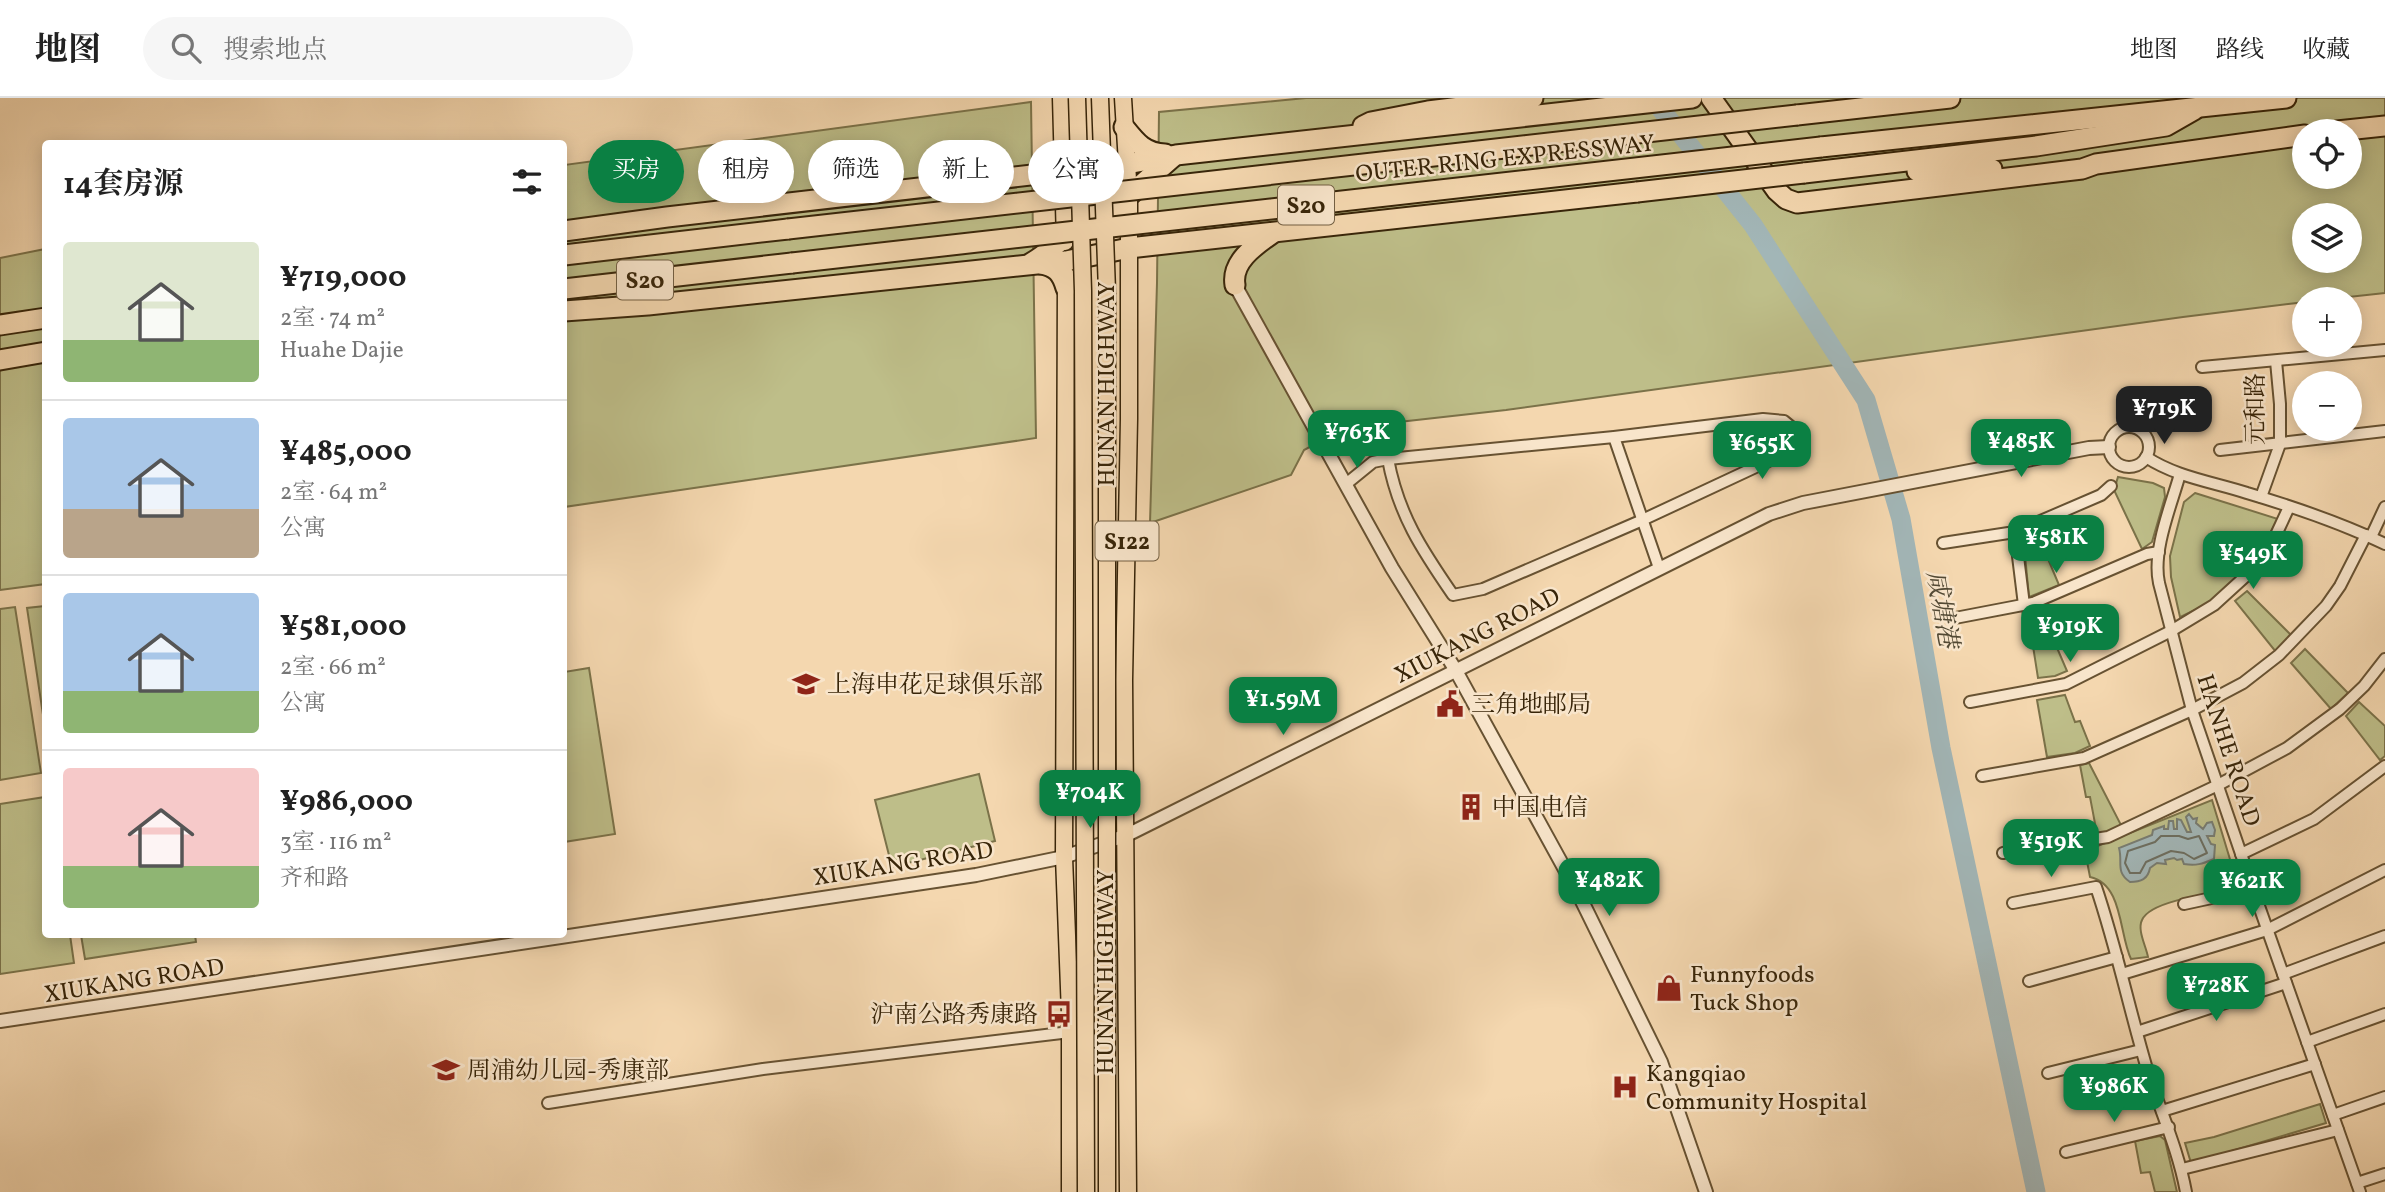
<!DOCTYPE html>
<html lang="zh">
<head>
<meta charset="utf-8">
<style>
	body { margin:0; font-family:Vollkorn,"Noto Serif SC",serif; background:#f6f6f6; color:#222; height:100vh; display:flex; flex-direction:column; font-size:26px; white-space:nowrap }
	* { box-sizing:border-box; margin:0 }
	p { font-size:23px; color:#767676 }
	.icon { flex:none; width:38px; height:38px; fill:none; stroke:currentColor; stroke-width:2; stroke-linecap:round; stroke-linejoin:round }
	.map { position:relative; flex:1; overflow:hidden }
	.side { position:absolute; left:42px; top:42px; width:525px; height:798px; display:flex; flex-direction:column; background:#fff; border-radius:7px; box-shadow:0 4px 18px #0003 }
	.side>* { flex:none }
	.top-card { position:absolute; left:588px; top:42px; width:665px; height:63px; display:flex; gap:14px }
	.buttons { position:absolute; left:2292px; top:21px; display:grid; gap:14px }
	.buttons a { display:grid; place-items:center; width:70px; height:70px; border-radius:50%; background:#fff; box-shadow:0 4px 18px #0003; font-size:35px }
	.price { position:absolute; translate:-50% -60px; padding:0 16px; border-radius:14px; background:#0b8043; color:#fff; font-size:23px; line-height:46px; filter:drop-shadow(0 2px 4px #0008) }
	.price::after { content:''; position:absolute; left:50%; top:42px; width:21px; height:16px; margin-left:-10px; background:inherit; clip-path:polygon(0 0,100% 0,50% 100%) }
	.price.active { background:#222; color:#fff }
	ul { padding:0; list-style:none }
	li { display:flex; align-items:center; gap:21px; height:175px; padding:0 21px }
	li+li { border-top:2px solid #e0e0e0 }
	li span { display:grid; place-items:center; flex:none; width:196px; height:140px; border-radius:7px; color:#555 }
	li>.icon { margin-inline-start:auto }
	span .icon { width:84px; height:84px; fill:#fffc; stroke-width:1 }
	li b { font-size:30px }
	h2 { display:flex; justify-content:space-between; align-items:center; height:84px; padding:0 21px; font-size:30px }
	.chip { padding:0 24px; border-radius:32px; background:#fff; box-shadow:0 4px 18px #0003; font-size:24px; line-height:63px }
	.chip.active { background:#0b8043; color:#fff }
	header { display:flex; align-items:center; gap:42px; box-sizing:border-box; height:98px; padding:0 35px; background:#fff; border-bottom:2px solid #e0e0e0 }
	header strong { font-size:33px }
	nav { display:flex; gap:38px; margin-inline-start:auto; font-size:24px }
	.search { width:490px; height:63px; background:#f6f6f6; display:flex; align-items:center; gap:18px; box-sizing:border-box; padding:0 24px; border-radius:38px; color:#767676; font-size:26px }
	.map>svg:first-child { display:block }
	.green { fill:#bebe89; stroke:#7b7249; stroke-width:2; fill-rule:evenodd }
	.water { fill:#a2b6b7; stroke:#787c71; stroke-width:2 }
	.lines { fill:none; stroke-linecap:round; stroke-linejoin:round }
	.shore { stroke:#6d6e60; stroke-width:2 }
	.river { stroke:#a2b6b7; stroke-width:19 }
	.minor-casing { stroke:#675232; stroke-width:14 }
	.tertiary-casing { stroke:#675232; stroke-width:16 }
	.primary-casing { stroke:#382509; stroke-width:19 }
	.motorway-casing { stroke:#382509; stroke-width:23 }
	.minor { stroke:#f8e5cb; stroke-width:10 }
	.tertiary { stroke:#f8e5cb; stroke-width:12 }
	.primary { stroke:#f4d7af; stroke-width:16 }
	.motorway { stroke:#f4d7af; stroke-width:19 }
	.primary-bridge-casing { stroke:#382509; stroke-width:19; stroke-linecap:butt }
	.motorway-bridge-casing { stroke:#382509; stroke-width:23; stroke-linecap:butt }
	.primary-bridge { stroke:#f4d7af; stroke-width:16 }
	.motorway-bridge { stroke:#f4d7af; stroke-width:19 }
	.labels { text-anchor:middle; stroke-width:5; stroke-linejoin:round; paint-order:stroke }
	.shield { fill:#f8e5cb; stroke:#725f43; stroke-width:2 }
	.shield-label { font-size:23px; font-weight:bold; fill:#382509 }
	.street-label { font-size:24px; fill:#382509; stroke:#f8e5cb }
	.poi-label { font-size:24px; fill:#382509; stroke:#f8e5cb; text-anchor:start }
	.water-label { font-size:26px; font-style:italic; fill:#524934; stroke:#f8e5cb }
</style>
</head>
<body>
<header>
<strong>地图</strong>
<div class="search"><svg class="icon" aria-label="search" viewBox="0 0 24 24"><circle cx="10" cy="10" r="6"/><path d="M15 15l6 6"/></svg>搜索地点</div>
<nav><a>地图</a><a>路线</a><a>收藏</a></nav>
</header>
<div class="map">
<svg width="2385" height="1094" viewBox="0 0 2385 1094">
	<rect width="100%" height="100%" fill="#f4d7af"/>
	<filter id="stains"><feTurbulence type="fractalNoise" baseFrequency=".00286" numOctaves="4"/><feColorMatrix values="0 0 0 0 .2 0 0 0 0 .09 0 0 0 0 .02 0 0 0 .5 -.17"/></filter>
	<radialGradient id="worn" r=".72"><stop offset=".6" stop-color="#630" stop-opacity="0"/><stop offset="1" stop-color="#630" stop-opacity=".3"/></radialGradient>
	<!-- green -->
	<g class="green">
		<path d="M1306,0h1079v195l-55,6h-25v3l-122,15 -677,93 -161,18 -41,22 -13,25 -141,48 7,-240 2,-171zM2305,33h45v46h-45zM2305,117h45v46h-45z"/>
		<path d="M1031,4l5,336 -472,69v-342z"/>
		<path d="M45,151v335l-45,6v-332z"/>
		<path d="M2118,379l35,6 11,5 1,9 -13,45 -10,7 -28,-59z"/>
		<path d="M2195,395l83,26c-17,32 -38,63 -69,83 -8,6 -20,10 -29,15l-9,-40 -1,-21 14,-54z"/>
		<path d="M2035,430l24,57 -30,12 -6,-63z"/>
		<path d="M2247,493l45,45 -16,16 -41,-51z"/>
		<path d="M45,508h1l-1,122 -18,-120z"/>
		<path d="M2039,508l28,65 -12,5 -17,2 -5,-32h-5l-6,-36z"/>
		<path d="M15,509l26,166 -41,7v-171z"/>
		<path d="M2305,551l43,44 -17,16 -40,-46z"/>
		<path d="M589,570l26,166 -51,8v-170z"/>
		<path d="M2065,597l10,27 5,-1 10,25 -15,7 -28,4 -10,-57z"/>
		<path d="M2359,604l26,24v30l-5,4 -34,-44z"/>
		<path d="M2089,665l32,62 -14,8 -10,1 -7,-37h-4l-6,-32z"/>
		<path d="M979,676l16,67 -103,26 -17,-67z"/>
		<path d="M45,699l1,137 24,1 4,28 -74,11v-170z"/>
		<path d="M2212,702l27,89c-20,4 -88,10 -97,31 -5,10 4,26 6,37l-17,2c-12,-25 -8,-75 -41,-82l-5,-26z"/>
		<path d="M81,837h114l1,7 -111,17z"/>
		<path d="M2320,1006l6,19 -135,40 -6,-20 29,-6z"/>
		<path d="M2160,1038l5,4 12,52h-22l-5,-20 -9,1 -6,-32z"/>
	</g>
	<!-- water -->
	<path class="water" d="M2189,716l4,5 4,-1 -1,5 7,6 4,-6 5,-1 3,8 -1,6h-7l4,8 4,1 -1,14c-12,5 -18,7 -30,5l-2,-5 -5,1 -3,-2 -9,2 1,4 -9,-1 -7,5c-2,11 -9,14 -20,14 -15,-10 -7,-20 -11,-34l33,-13 1,-5 11,-4v3h4l1,-8h4l1,8h3v-10l4,1 6,12h4l-5,-15z"/>
	<g class="lines">
		<!-- shore -->
		<path class="shore" d="M2161,738h18l9,3 11,-3 8,17 -13,6 -10,-6 -13,-2 -25,11 -6,11h-10l-5,-10 3,-12 27,-9z"/>
		<!-- river -->
		<path class="river" d="M1652,0l101,127 113,175 35,119 40,229 95,444"/>
		<defs>
			<g id="minor">
				<path d="M2202,269l183,-17"/>
				<circle cx="2129" cy="349" r="20"/>
				<path d="M1614,339l45,131"/>
				<path d="M2220,352l165,-19"/>
				<path d="M2146,359c30,20 67,25 101,36 47,14 94,30 138,51"/>
				<path d="M2180,376c-9,32 -28,77 -21,109l33,127 61,179 107,303"/>
				<path d="M1346,386l27,-22 15,-3c10,55 34,91 65,136l30,-6 155,-67 154,-72 4,-9 -1,-11 -11,-9 -21,-2 -149,18 -226,22"/>
				<path d="M2261,399l19,-53v-40l-4,-43"/>
				<path d="M2015,434l9,73"/>
				<path d="M2371,439l14,-30"/>
				<path d="M1943,445l72,-11 86,-37 10,-9"/>
				<path d="M1955,520l78,-15 114,-49 12,-2"/>
				<path d="M1970,604l96,-18 105,-53 43,-26 34,-31 27,-37 14,-30"/>
				<path d="M1982,678l102,-18 108,-48 51,-27 36,-28 47,-49 14,-20 26,-51"/>
				<path d="M2003,755l105,-16 110,-52 69,-37 53,-39 24,-23 21,-27"/>
				<path d="M2241,756l73,-35 71,-53"/>
				<path d="M2013,805l83,-16c20,59 33,121 51,182 13,41 31,80 39,123"/>
				<path d="M2184,806l69,-15"/>
				<path d="M2122,876l145,-44 118,-60"/>
				<path d="M2283,876l102,-38"/>
				<path d="M2029,883l88,-24"/>
				<path d="M2137,934l149,-49"/>
				<path d="M2307,944l78,-28"/>
				<path d="M2048,975l93,-23"/>
				<path d="M548,1005l215,-34 307,-37"/>
				<path d="M2162,1013l153,-47"/>
				<path d="M2333,1017l52,-18"/>
				<path d="M2066,1054l103,-25"/>
				<path d="M2182,1071l156,-39"/>
				<path d="M2357,1085l28,-9"/>
			</g>
			<g id="tertiary">
				<path d="M1235,187l157,283 63,101 124,226 82,167 45,130"/>
				<path d="M0,923l976,-146 88,-18 63,-22 642,-321 34,-11 286,-55 20,-1"/>
			</g>
			<g id="primary">
				<path d="M1061,0l4,144"/>
				<path d="M1123,0l6,98v223l-5,261 4,512"/>
				<path d="M1066,177l-2,582 6,157v178"/>
			</g>
			<g id="motorway">
				<path d="M1711,0l66,93 9,8 11,4 285,-34 14,-5 209,-29"/>
				<path d="M1797,17l153,-17"/>
				<path d="M1363,28l8,-4 57,-11 105,-13"/>
				<path d="M1124,29c12,15 20,26 41,27"/>
				<path d="M2337,33l48,-5"/>
				<path d="M1821,49l465,-49"/>
				<path d="M1917,73l75,-2"/>
				<path d="M1804,75l232,-27 130,-20 28,-16"/>
				<path d="M1093,129l80,-70"/>
				<path d="M564,133l103,-14 460,-53 49,-9 516,-57"/>
				<path d="M564,157l224,-26"/>
				<path d="M1031,165c30,-17 77,-69 96,-99"/>
				<path d="M1041,166c15,2 21,10 25,24"/>
				<path d="M1235,187c-4,-24 21,-40 38,-52"/>
				<path d="M564,191l228,-26"/>
				<path d="M564,213l84,-6 418,-44 63,-13 508,-56"/>
				<path d="M0,227l46,-7"/>
				<path d="M0,262l46,-8"/>
			</g>
		</defs>
		<!-- minor casing -->
		<use href="#minor" class="minor-casing"/>
		<!-- tertiary casing -->
		<use href="#tertiary" class="tertiary-casing"/>
		<!-- primary casing -->
		<use href="#primary" class="primary-casing"/>
		<!-- motorway casing -->
		<use href="#motorway" class="motorway-casing"/>
		<!-- minor -->
		<use href="#minor" class="minor"/>
		<!-- tertiary -->
		<use href="#tertiary" class="tertiary"/>
		<!-- primary -->
		<use href="#primary" class="primary"/>
		<!-- motorway -->
		<use href="#motorway" class="motorway"/>
		<defs>
			<g id="primary-bridge">
				<path d="M1077,0l6,193 3,901"/>
				<path d="M1100,0l7,193v901"/>
			</g>
			<g id="motorway-bridge">
				<path d="M1637,94l167,-19"/>
				<path d="M788,131l1009,-114"/>
				<path d="M792,165l1029,-116"/>
			</g>
		</defs>
		<!-- primary-bridge casing -->
		<use href="#primary-bridge" class="primary-bridge-casing"/>
		<!-- motorway-bridge casing -->
		<use href="#motorway-bridge" class="motorway-bridge-casing"/>
		<!-- primary-bridge -->
		<use href="#primary-bridge" class="primary-bridge"/>
		<!-- motorway-bridge -->
		<use href="#motorway-bridge" class="motorway-bridge"/>
	</g>
	<!-- icons -->
	<defs>
		<symbol id="school-bare" viewBox="-9 -9 18 18"><path d="M0-5L7-2L0 1L-7-2ZM-4 1L0 2.5L4 1V4Q0 6-4 4Z" fill="#8f2418" stroke="#f8e5cb" stroke-width="2.5" paint-order="stroke"/></symbol>
		<symbol id="civic-bare" viewBox="-9 -9 18 18"><path d="M-.6-6.5H3V-4.5H.6V-3L4-1V1h2V6H-6V1h2V-1L-.6-3ZM-1.2 2.5V6h2.4V2.5Z" fill="#8f2418" stroke="#f8e5cb" stroke-width="2.5" paint-order="stroke"/></symbol>
		<symbol id="building-bare" viewBox="-9 -9 18 18"><path d="M-4-6H4V6H1V3H-1V6H-4ZM-2.5-4.3h1.7v1.8h-1.7ZM.8-4.3h1.7v1.8H.8ZM-2.5-1h1.7V.8h-1.7ZM.8-1h1.7V.8H.8Z" fill="#8f2418" stroke="#f8e5cb" stroke-width="2.5" paint-order="stroke"/></symbol>
		<symbol id="shop-bare" viewBox="-9 -9 18 18"><path d="M-5-2.5h2.3a2.7 3.5 0 0 1 5.4 0H5L5.5 6h-11ZM-1.5-2.5h3a1.5 2.3 0 0 0-3 0Z" fill="#8f2418" stroke="#f8e5cb" stroke-width="2.5" paint-order="stroke"/></symbol>
		<symbol id="bus-bare" viewBox="-9 -9 18 18"><path d="M-5-6H5V4H4V6H2V4H-2V6H-4V4H-5ZM-3.5-4V0h7V-4ZM-3.5 1.2v1.5H-2V1.2ZM2 1.2v1.5H3.5V1.2Z" fill="#8f2418" stroke="#f8e5cb" stroke-width="2.5" paint-order="stroke"/></symbol>
		<symbol id="hospital-bare" viewBox="-9 -9 18 18"><path d="M-5-5h3v3.5h4V-5h3V5h-3V1.5h-4V5h-3Z" fill="#8f2418" stroke="#f8e5cb" stroke-width="2.5" paint-order="stroke"/></symbol>
	</defs>
	<g fill-rule="evenodd">
		<use href="#school-bare" x="787" y="567" width="38" height="38"/>
		<use href="#civic-bare" x="1431" y="587" width="38" height="38"/>
		<use href="#building-bare" x="1452" y="690" width="38" height="38"/>
		<use href="#shop-bare" x="1650" y="871" width="38" height="38"/>
		<use href="#bus-bare" x="1040" y="897" width="38" height="38"/>
		<use href="#school-bare" x="427" y="953" width="38" height="38"/>
		<use href="#hospital-bare" x="1606" y="970" width="38" height="38"/>
	</g>
	<g class="labels">
		<!-- shield labels -->
		<g class="shield">
			<rect x="1278" y="87.5" width="56" height="39" rx="5"/>
			<rect x="617" y="162.5" width="56" height="39" rx="5"/>
			<rect x="1095.5" y="423.5" width="63" height="39" rx="5"/>
		</g>
		<g class="shield-label">
			<text x="1306" y="115">S20</text>
			<text x="645" y="190">S20</text>
			<text x="1127" y="451">S122</text>
		</g>
		<!-- street labels -->
		<g class="street-label">
			<text transform="translate(1505 60) rotate(-6)" y="8">OUTER RING EXPRESSWAY</text>
			<text transform="translate(1106 286) rotate(-90)" y="8">HUNAN HIGHWAY</text>
			<text transform="translate(2255 311) rotate(-90)" y="8">元和路</text>
			<text transform="translate(1477 537) rotate(-27)" y="8">XIUKANG ROAD</text>
			<text transform="translate(2229 652) rotate(72)" y="8">HANHE ROAD</text>
			<text transform="translate(903 765) rotate(-9)" y="8">XIUKANG ROAD</text>
			<text transform="translate(1105 874) rotate(-90)" y="8">HUNAN HIGHWAY</text>
			<text transform="translate(134 882) rotate(-9)" y="8">XIUKANG ROAD</text>
		</g>
		<!-- poi labels -->
		<g class="poi-label">
			<text x="827" y="594">上海申花足球俱乐部</text>
			<text x="1471" y="614">三角地邮局</text>
			<text x="1492" y="717">中国电信</text>
			<text x="1690" y="884">Funnyfoods<tspan x="1690" dy="28">Tuck Shop</tspan></text>
			<text x="1038" y="924" text-anchor="end">沪南公路秀康路</text>
			<text x="467" y="980">周浦幼儿园-秀康部</text>
			<text x="1646" y="983">Kangqiao<tspan x="1646" dy="28">Community Hospital</tspan></text>
		</g>
		<!-- water labels -->
		<g class="water-label">
			<text transform="translate(1943 511) rotate(80)" y="9">咸塘港</text>
		</g>
	</g>
	<rect width="100%" height="100%" filter="url(#stains)"/>
	<rect width="100%" height="100%" fill="url(#worn)"/>
</svg>
<div class="buttons">
<a><svg class="icon" aria-label="locate" viewBox="0 0 24 24"><circle cx="12" cy="12" r="6"/><path d="M12 2v4M12 18v4M2 12h4M18 12h4"/></svg></a>
<a><svg class="icon" aria-label="layers" viewBox="0 0 24 24"><path d="M12 4l9 5-9 5-9-5zM3 14l9 5 9-5"/></svg></a>
<a>+</a>
<a>−</a>
</div>
<b class="price active" style="left:2164px;top:348px">¥719K</b>
<b class="price" style="left:1357px;top:372px">¥763K</b>
<b class="price" style="left:2021px;top:381px">¥485K</b>
<b class="price" style="left:1762px;top:383px">¥655K</b>
<b class="price" style="left:2056px;top:477px">¥581K</b>
<b class="price" style="left:2253px;top:493px">¥549K</b>
<b class="price" style="left:2070px;top:566px">¥919K</b>
<b class="price" style="left:1283px;top:639px">¥1.59M</b>
<b class="price" style="left:1090px;top:732px">¥704K</b>
<b class="price" style="left:2051px;top:781px">¥519K</b>
<b class="price" style="left:1609px;top:820px">¥482K</b>
<b class="price" style="left:2252px;top:821px">¥621K</b>
<b class="price" style="left:2216px;top:925px">¥728K</b>
<b class="price" style="left:2114px;top:1026px">¥986K</b>
<div class="top-card">
<a class="chip active">买房</a>
<a class="chip">租房</a>
<a class="chip">筛选</a>
<a class="chip">新上</a>
<a class="chip">公寓</a>
</div>
<section class="side">
<h2>14套房源<svg class="icon" aria-label="filters" viewBox="0 0 24 24"><path d="M4 7h16M4 17h16"/><circle cx="9" cy="7" r="2"/><circle cx="15" cy="17" r="2"/></svg></h2>
<ul>
<li><span style="background:linear-gradient(#dfe7d0 70%,#8fb573 0)"><svg class="icon" aria-label="home" viewBox="0 0 24 24"><path d="M3 11l9-7 9 7M6 9v11h12V9"/></svg></span><div><b>¥719,000</b><p>2室 · 74 m²</p><p>Huahe Dajie</p></div></li>
<li><span style="background:linear-gradient(#a9c7e8 65%,#b9a48a 0)"><svg class="icon" aria-label="home" viewBox="0 0 24 24"><path d="M3 11l9-7 9 7M6 9v11h12V9"/></svg></span><div><b>¥485,000</b><p>2室 · 64 m²</p><p>公寓</p></div></li>
<li><span style="background:linear-gradient(#a9c7e8 70%,#8fb573 0)"><svg class="icon" aria-label="home" viewBox="0 0 24 24"><path d="M3 11l9-7 9 7M6 9v11h12V9"/></svg></span><div><b>¥581,000</b><p>2室 · 66 m²</p><p>公寓</p></div></li>
<li><span style="background:linear-gradient(#f6c9c9 70%,#8fb573 0)"><svg class="icon" aria-label="home" viewBox="0 0 24 24"><path d="M3 11l9-7 9 7M6 9v11h12V9"/></svg></span><div><b>¥986,000</b><p>3室 · 116 m²</p><p>齐和路</p></div></li>
</ul>
</section>
</div>
</body>
</html>
